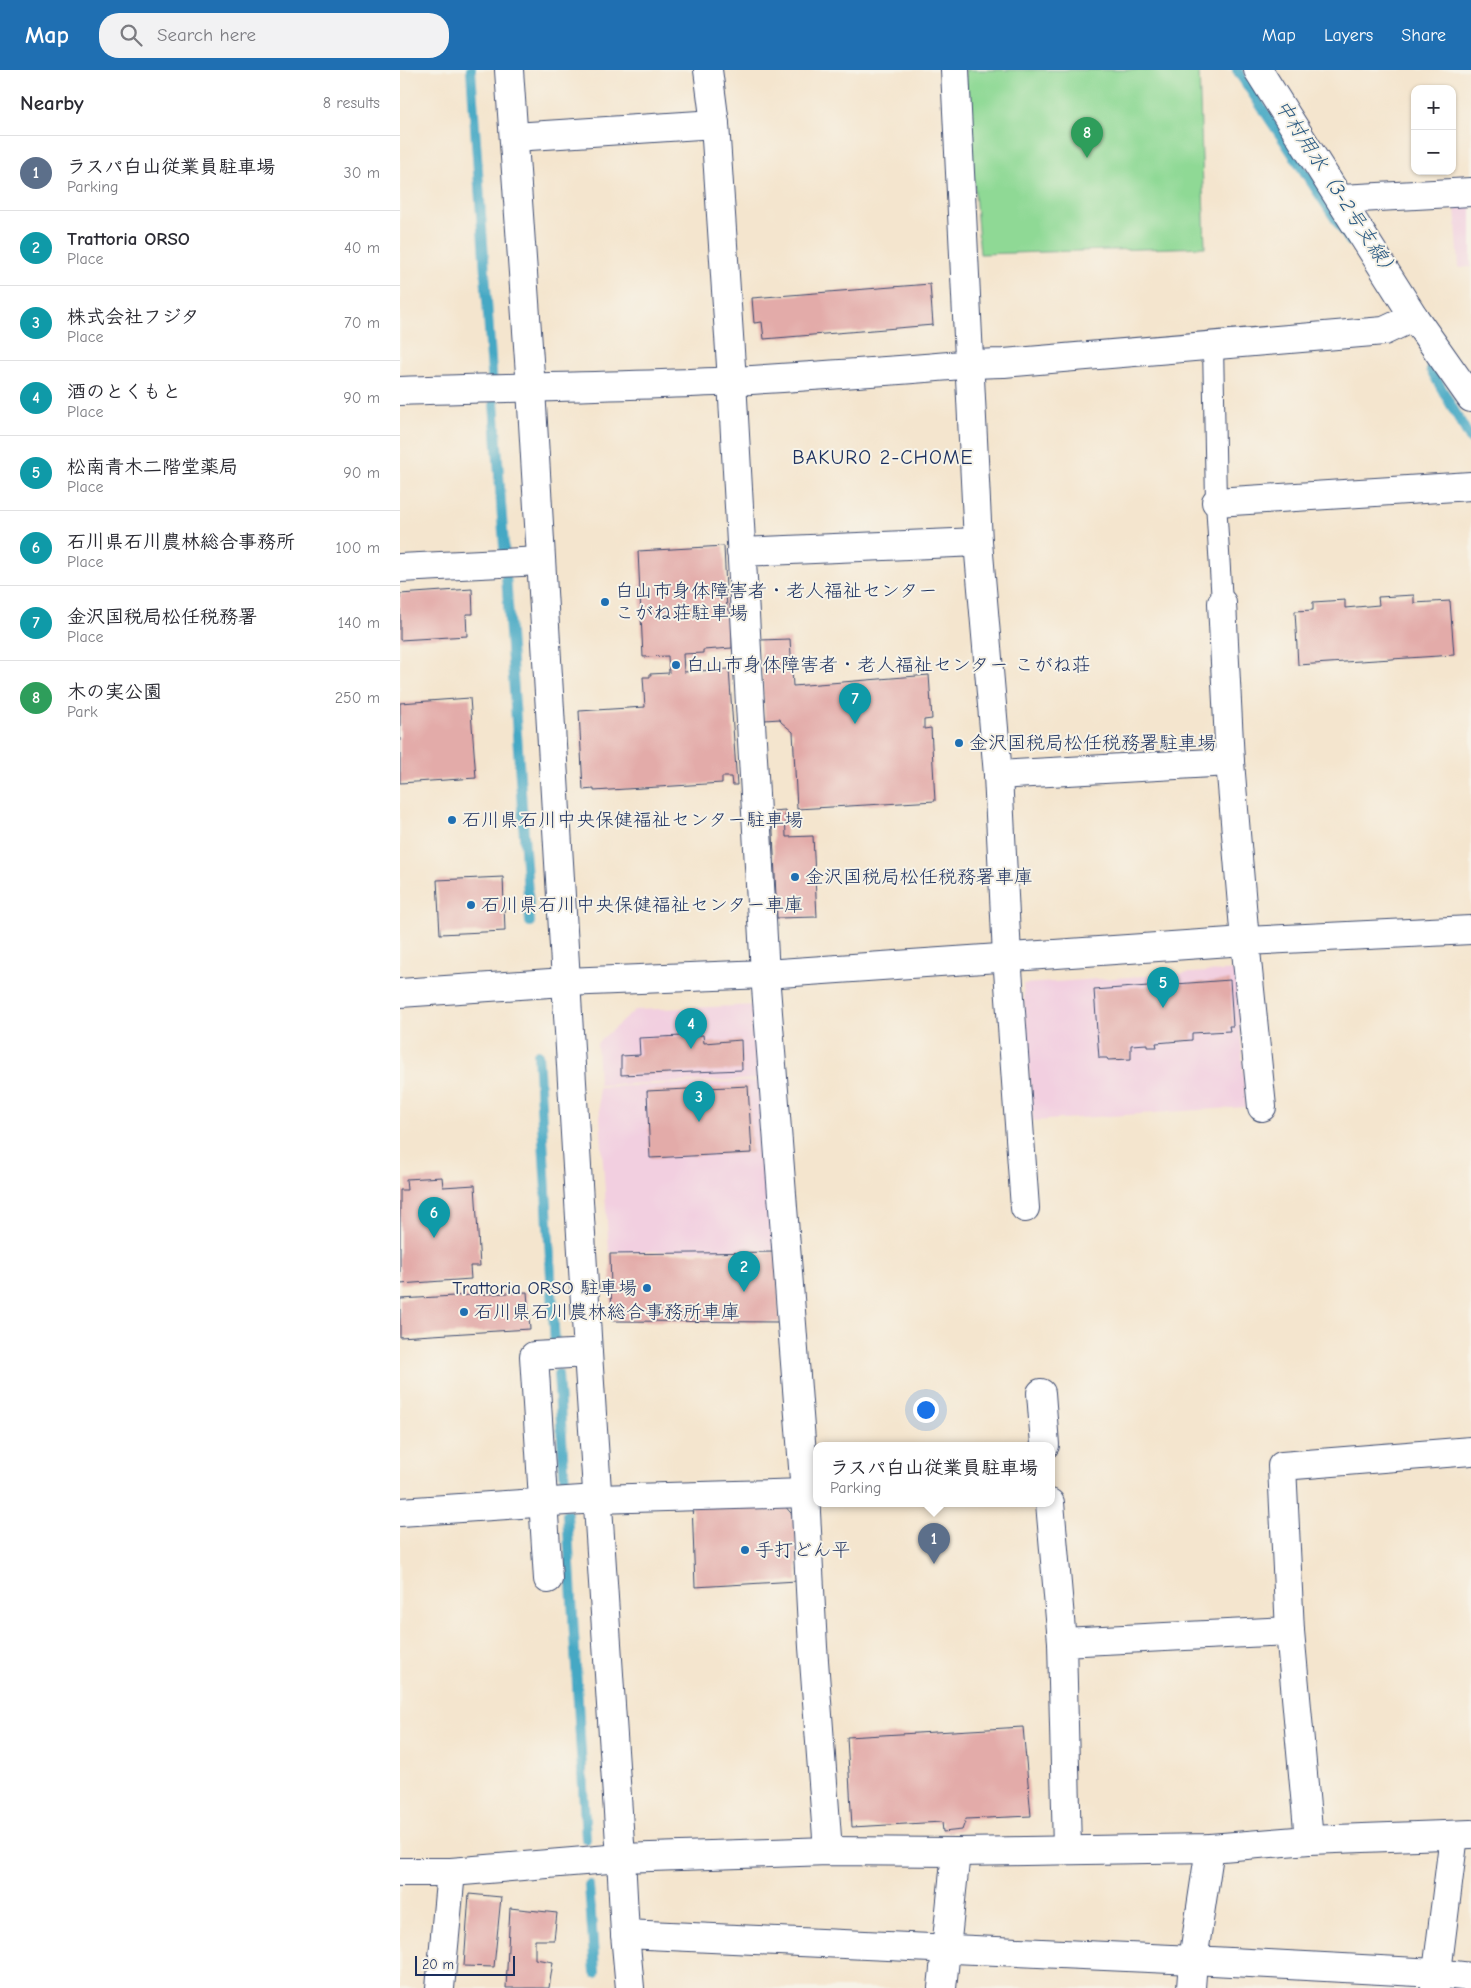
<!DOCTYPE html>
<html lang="en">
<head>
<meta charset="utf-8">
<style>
  :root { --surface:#fff; --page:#f2f2f3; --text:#2b2b33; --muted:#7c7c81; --line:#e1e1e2; --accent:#1f6fb2 }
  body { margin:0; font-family:"Comic Neue","Klee One",sans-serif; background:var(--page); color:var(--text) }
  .controls { position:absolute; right:15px; top:15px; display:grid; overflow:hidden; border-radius:10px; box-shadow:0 1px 4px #0004 }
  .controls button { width:45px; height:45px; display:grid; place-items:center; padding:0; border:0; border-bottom:1px solid var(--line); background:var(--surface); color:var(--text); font:25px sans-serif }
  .scale { position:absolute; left:15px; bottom:12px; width:100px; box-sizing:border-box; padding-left:5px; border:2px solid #1b2f5e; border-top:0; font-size:14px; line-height:18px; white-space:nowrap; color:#1b2f5e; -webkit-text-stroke:4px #f7f3e8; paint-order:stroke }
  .you { position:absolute; left:525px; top:1339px; width:18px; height:18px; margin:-12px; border:4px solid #fff; border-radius:50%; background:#1a73e8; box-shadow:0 0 0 8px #1a73e833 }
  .badge { display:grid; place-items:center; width:32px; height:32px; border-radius:50%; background:var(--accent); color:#fff; font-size:16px; font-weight:700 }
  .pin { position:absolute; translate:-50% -41px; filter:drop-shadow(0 1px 2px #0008) }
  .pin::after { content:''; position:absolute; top:26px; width:18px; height:15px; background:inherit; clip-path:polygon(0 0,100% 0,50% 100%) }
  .popup { position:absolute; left:413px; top:1372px; width:242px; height:65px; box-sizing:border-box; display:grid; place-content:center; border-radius:10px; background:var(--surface); filter:drop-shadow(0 1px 4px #0005); font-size:16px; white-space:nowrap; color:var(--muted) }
  .popup b { font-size:19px; color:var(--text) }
  .popup::after { content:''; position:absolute; left:50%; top:100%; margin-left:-10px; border:10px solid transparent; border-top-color:var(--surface) }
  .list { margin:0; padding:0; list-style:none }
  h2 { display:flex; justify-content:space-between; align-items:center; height:65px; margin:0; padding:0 20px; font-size:21px }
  h2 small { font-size:16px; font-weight:400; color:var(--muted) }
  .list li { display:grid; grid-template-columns:32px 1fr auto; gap:15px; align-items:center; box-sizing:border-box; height:75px; padding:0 20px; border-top:1px solid var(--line) }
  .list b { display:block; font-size:19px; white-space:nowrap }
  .list p { margin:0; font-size:16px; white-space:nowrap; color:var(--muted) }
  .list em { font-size:16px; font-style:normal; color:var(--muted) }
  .icon { flex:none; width:28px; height:28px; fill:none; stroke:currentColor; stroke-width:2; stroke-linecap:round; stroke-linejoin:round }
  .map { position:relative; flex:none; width:1071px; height:1918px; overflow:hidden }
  header { display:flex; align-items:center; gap:30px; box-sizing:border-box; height:70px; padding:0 25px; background:var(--accent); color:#fff }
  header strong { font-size:24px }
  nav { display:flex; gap:28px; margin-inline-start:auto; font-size:18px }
  .search { width:350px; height:45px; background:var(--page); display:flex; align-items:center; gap:12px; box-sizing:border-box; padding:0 18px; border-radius:20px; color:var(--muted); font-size:19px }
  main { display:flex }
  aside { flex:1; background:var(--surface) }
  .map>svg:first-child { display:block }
  .built { fill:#f2cfe0 }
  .green { fill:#8fd995; stroke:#55847a }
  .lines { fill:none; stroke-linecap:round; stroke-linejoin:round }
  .stream { stroke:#44a8c4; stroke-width:10 }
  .building { fill:#e3aba9 }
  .lane-casing { stroke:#3c4a6f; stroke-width:22 }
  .street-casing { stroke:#3c4a6f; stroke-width:30 }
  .secondary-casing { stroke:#3c4a6f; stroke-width:30 }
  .lane { stroke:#fff; stroke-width:20 }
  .street { stroke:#fff; stroke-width:28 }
  .secondary { stroke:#fff; stroke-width:28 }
  .poi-dot { fill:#1f6fb2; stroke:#f7f3e8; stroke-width:2 }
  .labels { text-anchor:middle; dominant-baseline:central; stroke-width:4; stroke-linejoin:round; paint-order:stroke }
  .poi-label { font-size:19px; fill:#1b2f5e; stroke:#f7f3e8; text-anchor:start }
  .water-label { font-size:20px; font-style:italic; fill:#295982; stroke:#f7f3e8 }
  .neighbourhood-label { font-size:20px; letter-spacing:1px; fill:#1b2f5e; stroke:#f7f3e8 }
</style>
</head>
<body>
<header>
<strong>Map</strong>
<div class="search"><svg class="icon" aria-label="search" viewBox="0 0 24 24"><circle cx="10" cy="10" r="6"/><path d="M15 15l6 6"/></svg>Search here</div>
<nav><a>Map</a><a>Layers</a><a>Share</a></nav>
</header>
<main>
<aside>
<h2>Nearby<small>8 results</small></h2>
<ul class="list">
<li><span class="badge" style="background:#5c6f8a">1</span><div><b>ラスパ白山従業員駐車場</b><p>Parking</p></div><em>30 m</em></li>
<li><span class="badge" style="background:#0f9aa8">2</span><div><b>Trattoria ORSO</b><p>Place</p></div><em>40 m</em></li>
<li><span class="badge" style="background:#0f9aa8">3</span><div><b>株式会社フジタ</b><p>Place</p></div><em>70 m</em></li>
<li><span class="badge" style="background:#0f9aa8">4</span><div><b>酒のとくもと</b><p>Place</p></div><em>90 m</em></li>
<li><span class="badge" style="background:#0f9aa8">5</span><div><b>松南青木二階堂薬局</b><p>Place</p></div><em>90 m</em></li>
<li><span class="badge" style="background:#0f9aa8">6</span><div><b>石川県石川農林総合事務所</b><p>Place</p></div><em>100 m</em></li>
<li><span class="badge" style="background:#0f9aa8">7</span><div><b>金沢国税局松任税務署</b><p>Place</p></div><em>140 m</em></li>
<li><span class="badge" style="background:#2e9e5b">8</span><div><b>木の実公園</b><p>Park</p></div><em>250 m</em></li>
</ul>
</aside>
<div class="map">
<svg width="1071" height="1918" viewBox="0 0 1071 1918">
  <rect width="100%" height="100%" fill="#f7f3e8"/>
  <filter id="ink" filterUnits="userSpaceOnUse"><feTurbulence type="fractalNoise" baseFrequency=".02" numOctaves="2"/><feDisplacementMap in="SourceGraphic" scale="10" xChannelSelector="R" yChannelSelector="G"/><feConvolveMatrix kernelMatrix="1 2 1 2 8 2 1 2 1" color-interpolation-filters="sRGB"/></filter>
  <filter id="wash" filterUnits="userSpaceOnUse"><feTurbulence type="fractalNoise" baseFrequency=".0096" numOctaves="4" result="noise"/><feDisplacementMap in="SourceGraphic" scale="20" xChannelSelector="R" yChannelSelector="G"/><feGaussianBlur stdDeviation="1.12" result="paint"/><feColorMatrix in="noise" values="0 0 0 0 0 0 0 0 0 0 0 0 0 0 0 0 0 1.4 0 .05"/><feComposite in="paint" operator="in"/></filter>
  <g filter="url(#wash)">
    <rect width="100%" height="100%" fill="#f4e5ce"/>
    <g class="built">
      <path d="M1071,133V197L1059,198L1055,134Z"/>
      <path d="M836,900L846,1037L633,1051L623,914Z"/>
      <path d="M361,935L366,1009L199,1015L197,973L235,940Z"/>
      <path d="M366,1011L377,1180L209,1182L198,1017Z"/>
    </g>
    <path class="green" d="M565,0H799L805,177L580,184Z"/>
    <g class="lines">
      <g class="stream">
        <path d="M71,0L130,852"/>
        <path d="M837,0L950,171"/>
        <path d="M1031,300L1071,370"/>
        <path d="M138,984L155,1274"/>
        <path d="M158,1304L165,1415"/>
        <path d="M167,1444L186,1769"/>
        <path d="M189,1815L195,1903"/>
      </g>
    </g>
    <g id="blocks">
      <g class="building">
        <path d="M530,214L533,255L364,269L362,252L354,253L352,228Z"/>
        <path d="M324,476L327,540H332V578L303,580V583L283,584L284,602L329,599L337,715H332L331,707H322V713L194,721V719L183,720L179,641L245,637L243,607H250V604L269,603L268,586L243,587L238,481Z"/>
        <path d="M72,519L73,544H66L67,566L0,570V524Z"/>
        <path d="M1014,525V533L1050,531L1054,585L898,595L895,541L913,540V532L945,530V538L979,535L978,527Z"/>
        <path d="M390,569L393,616L529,605L532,649L524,650V659L531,658L535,731L397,739L393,662L381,652L380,649L365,650L360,570Z"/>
        <path d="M70,628L76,708L0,713V633Z"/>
        <path d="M385,740L386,767L413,766L417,847L377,848L372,741Z"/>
        <path d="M103,807L105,861L40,864L37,810Z"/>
        <path d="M830,910L833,956H829L830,961L792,963V970L756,973L757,977H747V974L731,975V989L708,990L707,988H699L694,920Z"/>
        <path d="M303,965L304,973L341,970L342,1000L221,1005V986L240,985L239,968Z"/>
        <path d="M348,1016L352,1083L250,1088L247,1021Z"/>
        <path d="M42,1107L43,1117L75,1115L80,1196H70L71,1209L0,1214V1120H7L6,1109Z"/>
        <path d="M377,1182L379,1252L212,1251L210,1184Z"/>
        <path d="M127,1222L130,1259L0,1267V1229Z"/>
        <path d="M378,1428L396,1449L397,1511L295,1517L292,1431Z"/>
        <path d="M623,1657L631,1746L566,1749L562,1760L543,1762L542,1752L452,1757L447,1667Z"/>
        <path d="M69,1824L101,1827L94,1897L64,1896Z"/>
        <path d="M110,1838L157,1843L154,1870H135V1889L153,1892L149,1918H106Z"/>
      </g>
    </g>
  </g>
  <g filter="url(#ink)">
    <use href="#blocks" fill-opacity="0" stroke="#3c4a6f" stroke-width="1"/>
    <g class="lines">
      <defs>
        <path id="lane" d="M813,275L816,432L822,533"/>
        <g id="street">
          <path d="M308,0L315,54L332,311L365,904L405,1423L413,1577L428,1781"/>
          <path d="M555,0L578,472L598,705L607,886L625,1138"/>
          <path d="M858,0L1014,247L1071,328"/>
          <path d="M114,67L315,54"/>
          <path d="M941,129L1071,122"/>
          <path d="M0,321C111,317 222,317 333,311C397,307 461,303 525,298C552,296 577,293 604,293L984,261L1014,247"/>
          <path d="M816,432L1071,416"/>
          <path d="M341,482L578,472"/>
          <path d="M0,498L140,491"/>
          <path d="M822,533L830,692L845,871L862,1037"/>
          <path d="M598,705L830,692"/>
          <path d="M641,1323L645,1375"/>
          <path d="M650,1433L662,1572"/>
          <path d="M0,1442L197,1429L405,1423"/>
          <path d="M148,1509L134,1286L188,1283"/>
          <path d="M890,1561L882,1396L1071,1381"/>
          <path d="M667,1779L662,1572L890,1561L909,1770"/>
          <path d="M0,1802H51L221,1788L428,1781L556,1782L810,1778L909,1770L1071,1764"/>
          <path d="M225,1864L793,1890L1036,1903L1071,1907"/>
          <path d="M40,1918L51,1802"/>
          <path d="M542,1918L556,1782"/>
          <path d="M791,1918L793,1890L810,1778"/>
          <path d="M1035,1918L1054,1765"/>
        </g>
        <g id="secondary">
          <path d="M109,0L131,319L188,1283L221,1788L225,1864L230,1918"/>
          <path d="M0,923L165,912L365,904L845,871L1071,860"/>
        </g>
      </defs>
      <use href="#lane" class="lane-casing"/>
      <use href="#street" class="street-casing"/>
      <use href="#secondary" class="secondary-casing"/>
      <use href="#lane" class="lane"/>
      <use href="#street" class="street"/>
      <use href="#secondary" class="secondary"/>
    </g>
  </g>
  <g class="poi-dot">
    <circle cx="205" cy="532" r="5"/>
    <circle cx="276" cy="595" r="5"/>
    <circle cx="559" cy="673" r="5"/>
    <circle cx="52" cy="750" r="5"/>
    <circle cx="395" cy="807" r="5"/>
    <circle cx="71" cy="835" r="5"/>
    <circle cx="247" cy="1218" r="5"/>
    <circle cx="64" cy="1242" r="5"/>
    <circle cx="345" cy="1480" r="5"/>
  </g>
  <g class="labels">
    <g class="poi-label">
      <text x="215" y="521">白山市身体障害者・老人福祉センター<tspan x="215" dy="22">こがね荘駐車場</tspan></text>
      <text x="286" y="595">白山市身体障害者・老人福祉センター こがね荘</text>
      <text x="569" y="673">金沢国税局松任税務署駐車場</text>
      <text x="62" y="750">石川県石川中央保健福祉センター駐車場</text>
      <text x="405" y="807">金沢国税局松任税務署車庫</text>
      <text x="81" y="835">石川県石川中央保健福祉センター車庫</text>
      <text x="237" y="1218" text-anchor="end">Trattoria ORSO 駐車場</text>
      <text x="74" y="1242">石川県石川農林総合事務所車庫</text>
      <text x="355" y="1480">手打どん平</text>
    </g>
    <g class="water-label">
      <text transform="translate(937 119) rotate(57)">中村用水（3-2号支線）</text>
    </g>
    <g class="neighbourhood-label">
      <text x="483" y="387">BAKURO 2-CHOME</text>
    </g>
  </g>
</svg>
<div class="controls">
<button>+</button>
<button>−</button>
</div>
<div class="scale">20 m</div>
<div class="you"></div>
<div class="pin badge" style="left:534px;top:1494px;background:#5c6f8a">1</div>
<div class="popup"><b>ラスパ白山従業員駐車場</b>Parking</div>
<div class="pin badge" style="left:344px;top:1222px;background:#0f9aa8">2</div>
<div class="pin badge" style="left:299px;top:1052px;background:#0f9aa8">3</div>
<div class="pin badge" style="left:291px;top:979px;background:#0f9aa8">4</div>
<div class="pin badge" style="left:763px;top:938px;background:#0f9aa8">5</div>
<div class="pin badge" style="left:34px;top:1168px;background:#0f9aa8">6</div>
<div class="pin badge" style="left:455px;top:654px;background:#0f9aa8">7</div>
<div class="pin badge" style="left:687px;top:88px;background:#2e9e5b">8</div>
</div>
</main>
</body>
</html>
